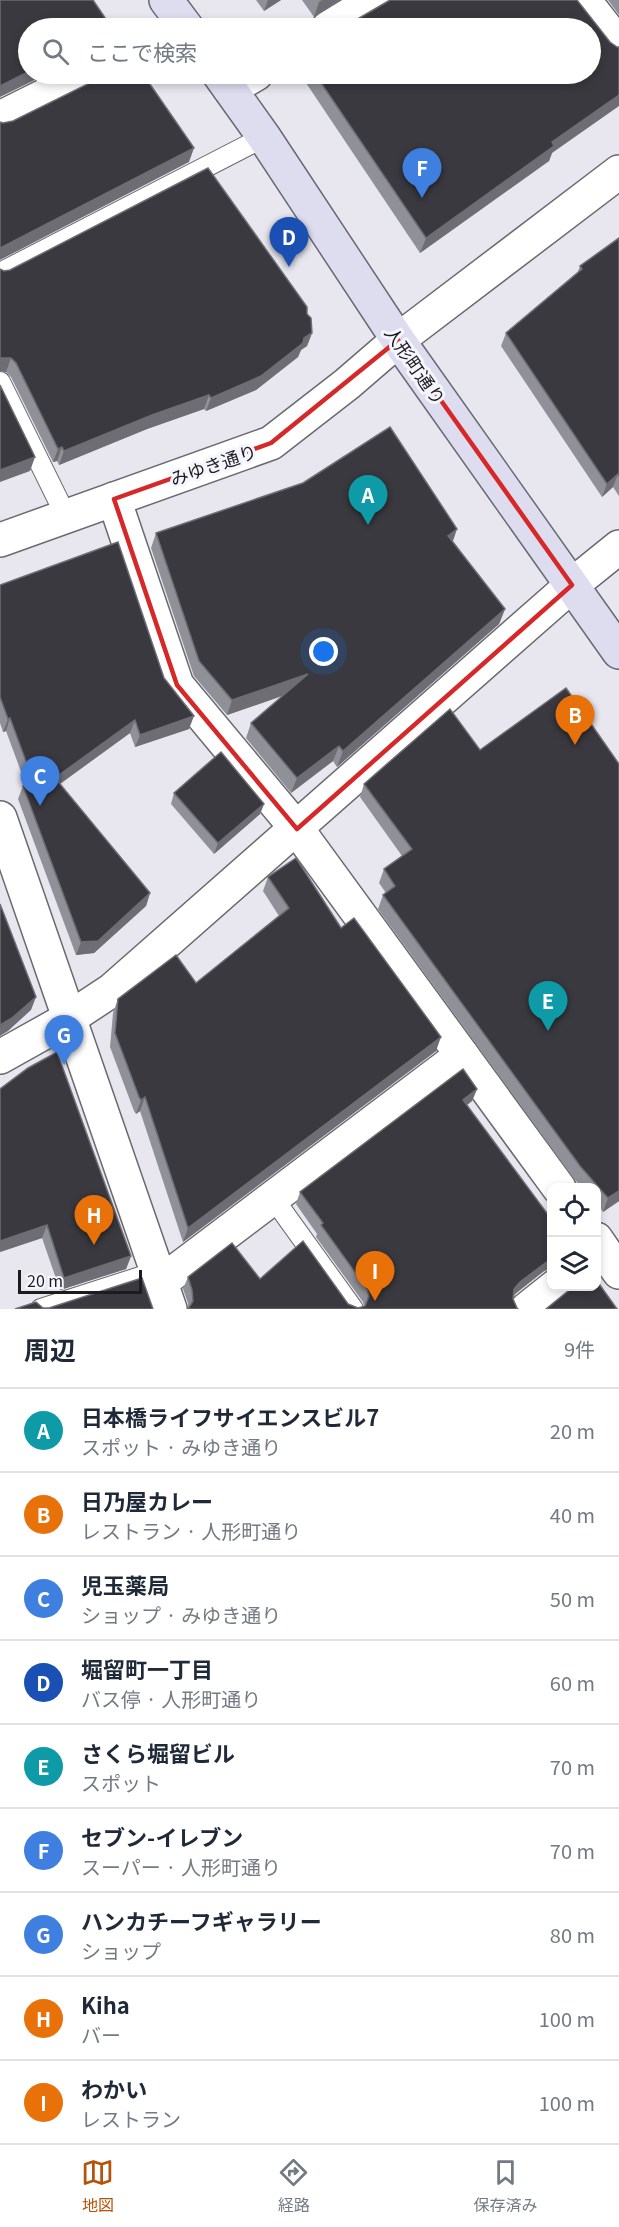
<!DOCTYPE html>
<html lang="ja">
<head>
<meta charset="utf-8">
<style>
  :root { --surface:#fff; --page:#f6f6f7; --text:#1f2937; --muted:#747a83; --line:#e0e1e3; --accent:#b45309 }
  body { margin:0; font-family:Georgia,"Noto Sans JP",serif; background:var(--page); color:var(--text) }
  .controls { position:absolute; right:18px; bottom:18px; display:grid; overflow:hidden; border-radius:12px; box-shadow:0 3px 9px #0003 }
  .controls button { width:54px; height:54px; display:grid; place-items:center; padding:0; border:0; border-bottom:2px solid var(--line); background:var(--surface); color:var(--text); font:30px sans-serif }
  .scale { position:absolute; left:18px; bottom:15px; width:124px; box-sizing:border-box; padding-left:6px; border:3px solid #1c1c1e; border-top:0; font-size:16px; line-height:21px; white-space:nowrap; color:#1c1c1e; -webkit-text-stroke:4px #f5f5fd; paint-order:stroke }
  .you { position:absolute; left:324px; top:652px; width:21px; height:21px; margin:-15px; border:4px solid #fff; border-radius:50%; background:#1a73e8; box-shadow:0 0 0 9px #1a73e833 }
  .badge { display:grid; place-items:center; width:39px; height:39px; border-radius:50%; background:var(--accent); color:#fff; font-size:20px; font-weight:700 }
  .pin { position:absolute; translate:-50% -50px; filter:drop-shadow(0 2px 3px #0008) }
  .pin::after { content:''; position:absolute; top:32px; width:21px; height:18px; background:inherit; clip-path:polygon(0 0,100% 0,50% 100%) }
  .list { margin:0; padding:0; list-style:none }
  h2 { display:flex; justify-content:space-between; align-items:center; height:78px; margin:0; padding:0 24px; font-size:26px }
  h2 small { font-size:20px; font-weight:400; color:var(--muted) }
  .list li { display:grid; grid-template-columns:39px 1fr auto; gap:18px; align-items:center; box-sizing:border-box; height:84px; padding:0 24px; border-top:2px solid var(--line) }
  .list b { display:block; font-size:22px; white-space:nowrap }
  .list p { margin:0; font-size:20px; white-space:nowrap; color:var(--muted) }
  .list em { font-size:20px; font-style:normal; color:var(--muted) }
  .icon { flex:none; width:33px; height:33px; fill:none; stroke:currentColor; stroke-width:2; stroke-linecap:round; stroke-linejoin:round }
  .map { position:relative; flex:none; width:619px; height:1309px; overflow:hidden }
  .search { position:absolute; background:var(--surface); box-shadow:0 3px 9px #0003; left:18px; right:18px; top:18px; height:66px; display:flex; align-items:center; gap:15px; box-sizing:border-box; padding:0 21px; border-radius:33px; color:var(--muted); font-size:22px }
  .sheet { height:834px; background:var(--surface) }
  nav { display:flex; justify-content:space-around; align-items:center; box-sizing:border-box; height:84px; border-top:2px solid var(--line); background:var(--surface); font-size:16px; color:var(--muted) }
  nav a { display:grid; justify-items:center; gap:3px }
  nav .on { color:var(--accent) }
  .map>svg:first-child { display:block }
  .lines { fill:none; stroke-linecap:round; stroke-linejoin:round }
  .lane-casing { stroke:#696970; stroke-width:22 }
  .street-casing { stroke:#696970; stroke-width:36 }
  .secondary-casing { stroke:#696970; stroke-width:36 }
  .lane { stroke:#fff; stroke-width:20 }
  .street { stroke:#fff; stroke-width:33 }
  .secondary { stroke:#dedcef; stroke-width:33 }
  .wall { fill:#909098 }
  .shaded-wall { fill:#6e6d74 }
  .building { fill:#39393f; stroke:#6e6d74; stroke-width:1.5 }
  .marked { fill:none; stroke:#d62828; stroke-width:4.5; stroke-linejoin:round }
  .labels { text-anchor:middle; dominant-baseline:central; stroke-width:6; stroke-linejoin:round; paint-order:stroke }
  .street-label { font-size:18px; fill:#1c1c1e; stroke:#f5f5fd }
</style>
</head>
<body>
<div class="map">
<svg width="619" height="1309" viewBox="0 0 619 1309">
  <rect width="100%" height="100%" fill="#e8e7f0"/>
  <g class="lines">
    <defs>
      <g id="lane">
        <path d="M0,273L264,137"/>
        <path d="M0,382L66,516"/>
        <path d="M273,1198L353,1309"/>
        <path d="M41,1309L156,1272"/>
      </g>
      <g id="street">
        <path d="M584,0L619,45"/>
        <path d="M328,28L374,0"/>
        <path d="M230,89L256,74"/>
        <path d="M0,118L88,74"/>
        <path d="M114,499L177,685L297,829L559,1188"/>
        <path d="M0,540L271,443L347,384L398,340L619,172"/>
        <path d="M0,818L170,1309"/>
        <path d="M0,1057L68,1019L112,990L572,585L619,547"/>
        <path d="M596,1239L619,1272"/>
        <path d="M160,1283L462,1055"/>
        <path d="M527,1309L556,1286"/>
      </g>
      <g id="secondary">
        <path d="M166,0L187,28"/>
        <path d="M219,74L264,137L398,340L619,652"/>
      </g>
    </defs>
    <use href="#lane" class="lane-casing"/>
    <use href="#street" class="street-casing"/>
    <use href="#secondary" class="secondary-casing"/>
    <use href="#lane" class="lane"/>
    <use href="#street" class="street"/>
    <use href="#secondary" class="secondary"/>
  </g>
  <g class="wall">
    <path d="M256,0H281L264,11Z"/>
    <path d="M302,0H340L314,17Z"/>
    <path d="M608,0H619V15Z"/>
    <path d="M300,74H591L552,153L549,161L420,253Z"/>
    <path d="M619,238V496L613,487L602,497L501,346L506,333L577,274L580,266Z"/>
    <path d="M0,269L4,271L307,314L312,333L307,346L301,350L298,357L256,390L206,411L204,409L147,429L59,465L57,461L53,462L11,377L6,372L0,371Z"/>
    <path d="M156,533L453,541L505,609L499,624L337,767L333,761L291,793L246,738L251,723L282,696L227,715L194,676L151,548Z"/>
    <path d="M0,585L164,678L189,729L135,747L130,733L60,784L150,893L146,906L94,953L76,955L18,799L23,786L26,785L6,731L3,732L0,723Z"/>
    <path d="M480,750L619,764V1201L603,1212L597,1204V1188H582L575,1180L378,909L383,895L386,893L379,883L384,869L402,856L360,797L364,784Z"/>
    <path d="M174,793L264,804L260,814L214,854L171,804Z"/>
    <path d="M268,877L341,928L436,1051L183,1242L140,1111L136,1114L134,1111L110,1047L113,1013L118,999L196,983L279,916L263,891Z"/>
    <path d="M463,1069L477,1089L472,1101L467,1105L552,1220V1268L544,1271L515,1294L513,1299L517,1308L518,1309H188V1303L183,1289L188,1277L232,1243L260,1279L303,1241L348,1304L358,1308L364,1306L363,1302L316,1237L317,1234L296,1204L300,1192Z"/>
    <path d="M0,1089L131,1256L126,1269L60,1290L42,1238L0,1252Z"/>
  </g>
  <g class="shaded-wall">
    <path d="M268,0H281L264,11Z"/>
    <path d="M322,0H340L314,17L319,2Z"/>
    <path d="M28,72V74H47L0,97V86Z"/>
    <path d="M619,91V106L552,153L549,161L420,253L426,238Z"/>
    <path d="M194,148L189,162L0,260V248Z"/>
    <path d="M312,333L307,346L301,350L298,357L256,390L206,411L211,398Z"/>
    <path d="M0,357L11,358L6,372L0,371Z"/>
    <path d="M209,395L204,409L147,429L59,465L64,451L152,415Z"/>
    <path d="M62,447L57,461L53,462L58,449Z"/>
    <path d="M35,457L30,471L0,482V470Z"/>
    <path d="M618,474L613,487L602,497L607,484Z"/>
    <path d="M457,529L452,544L448,536Z"/>
    <path d="M505,609L499,624L337,767L343,751Z"/>
    <path d="M308,674L302,689L227,715L232,700Z"/>
    <path d="M194,716L189,729L135,747L140,735Z"/>
    <path d="M10,718L6,731L3,732L8,719Z"/>
    <path d="M135,720L130,733L50,791L55,778Z"/>
    <path d="M339,746L333,761L291,793L297,778Z"/>
    <path d="M264,804L260,814L214,854L218,843Z"/>
    <path d="M150,893L146,906L94,953L76,955L81,942Z"/>
    <path d="M36,997L31,1010L8,1031L0,1036V1025Z"/>
    <path d="M441,1037L436,1051L183,1242L188,1228Z"/>
    <path d="M477,1089L472,1101L458,1112L463,1100Z"/>
    <path d="M145,1097L140,1111L136,1114L141,1100Z"/>
    <path d="M619,1191V1201L603,1212L608,1198Z"/>
    <path d="M47,1225L42,1238L0,1252V1241Z"/>
    <path d="M131,1256L126,1269L60,1290L64,1278Z"/>
    <path d="M552,1258V1268L544,1271L515,1294L510,1302L514,1289L520,1282Z"/>
  </g>
  <g class="building">
    <path d="M0,0H93L112,28H28V72L0,86Z"/>
    <path d="M390,0H577L610,42L617,47H619V95L552,142L554,146L426,238L315,74H591V28H342Z"/>
    <path d="M105,74H143L194,148L0,248V122L3,123L13,121L102,77Z"/>
    <path d="M208,168L307,307V314L311,318L312,333L304,338L303,343L261,376L211,398L209,395L152,415L64,451L62,447L58,449L16,363L11,358H0V269L4,271L10,270Z"/>
    <path d="M619,238V476L618,474L607,484L506,333L582,269L580,266Z"/>
    <path d="M0,385L35,457L0,470Z"/>
    <path d="M390,427L457,529L448,536L505,609L343,751L339,746L297,778L251,723L308,674L232,700L199,661L156,533L303,483Z"/>
    <path d="M118,542L164,678L194,716L140,735L135,720L55,778L150,893L98,941L81,942L23,786L34,783L10,718L8,719L0,697V585Z"/>
    <path d="M566,688L619,764V1191L608,1198L580,1166L383,895L395,886L384,869L412,849L364,784L450,709L480,750Z"/>
    <path d="M221,752L264,804L218,843L174,793Z"/>
    <path d="M296,858L341,928L354,918L441,1037L188,1228L145,1097L141,1100L139,1097L115,1033L118,999L176,955L196,983L289,908L268,877Z"/>
    <path d="M0,904L36,997L12,1018L0,1025Z"/>
    <path d="M57,1052L131,1256L64,1278L47,1225L0,1241V1089L28,1068Z"/>
    <path d="M463,1069L477,1089L463,1100L552,1220V1258L520,1282L514,1289L513,1299L517,1308L518,1309H188L193,1301L192,1290L188,1277L232,1243L260,1279L303,1241L348,1304L358,1308L365,1306L369,1296L367,1289L321,1225L323,1223L300,1192Z"/>
    <path d="M142,1278L153,1309H15L36,1302L43,1308H49Z"/>
    <path d="M597,1281L617,1309H546L573,1287H597Z"/>
  </g>
  <path class="marked" d="M398,340L572,585L297,829L177,685L114,499L271,443Z"/>
  <g class="labels">
    <g class="street-label">
      <text transform="translate(416 365) rotate(55)">人形町通り</text>
      <text transform="translate(213 464) rotate(-19)">みゆき通り</text>
    </g>
  </g>
</svg>
<div class="controls">
<button><svg class="icon" aria-label="locate" viewBox="0 0 24 24"><circle cx="12" cy="12" r="6"/><path d="M12 2v4M12 18v4M2 12h4M18 12h4"/></svg></button>
<button><svg class="icon" aria-label="layers" viewBox="0 0 24 24"><path d="M12 4l9 5-9 5-9-5zM3 14l9 5 9-5"/></svg></button>
</div>
<div class="scale">20 m</div>
<div class="you"></div>
<div class="pin badge" style="left:368px;top:525px;background:#0f9aa8">A</div>
<div class="pin badge" style="left:575px;top:745px;background:#e8710a">B</div>
<div class="pin badge" style="left:40px;top:806px;background:#3f7fe0">C</div>
<div class="pin badge" style="left:289px;top:267px;background:#1a4fb4">D</div>
<div class="pin badge" style="left:548px;top:1031px;background:#0f9aa8">E</div>
<div class="pin badge" style="left:422px;top:198px;background:#3f7fe0">F</div>
<div class="pin badge" style="left:64px;top:1065px;background:#3f7fe0">G</div>
<div class="pin badge" style="left:94px;top:1245px;background:#e8710a">H</div>
<div class="pin badge" style="left:375px;top:1301px;background:#e8710a">I</div>
<div class="search"><svg class="icon" aria-label="search" viewBox="0 0 24 24"><circle cx="10" cy="10" r="6"/><path d="M15 15l6 6"/></svg>ここで検索</div>
</div>
<section class="sheet">
<h2>周辺<small>9件</small></h2>
<ul class="list">
<li><span class="badge" style="background:#0f9aa8">A</span><div><b>日本橋ライフサイエンスビル7</b><p>スポット · みゆき通り</p></div><em>20 m</em></li>
<li><span class="badge" style="background:#e8710a">B</span><div><b>日乃屋カレー</b><p>レストラン · 人形町通り</p></div><em>40 m</em></li>
<li><span class="badge" style="background:#3f7fe0">C</span><div><b>児玉薬局</b><p>ショップ · みゆき通り</p></div><em>50 m</em></li>
<li><span class="badge" style="background:#1a4fb4">D</span><div><b>堀留町一丁目</b><p>バス停 · 人形町通り</p></div><em>60 m</em></li>
<li><span class="badge" style="background:#0f9aa8">E</span><div><b>さくら堀留ビル</b><p>スポット</p></div><em>70 m</em></li>
<li><span class="badge" style="background:#3f7fe0">F</span><div><b>セブン-イレブン</b><p>スーパー · 人形町通り</p></div><em>70 m</em></li>
<li><span class="badge" style="background:#3f7fe0">G</span><div><b>ハンカチーフギャラリー</b><p>ショップ</p></div><em>80 m</em></li>
<li><span class="badge" style="background:#e8710a">H</span><div><b>Kiha</b><p>バー</p></div><em>100 m</em></li>
<li><span class="badge" style="background:#e8710a">I</span><div><b>わかい</b><p>レストラン</p></div><em>100 m</em></li>
</ul>
</section>
<nav>
<a class="on"><svg class="icon" aria-label="map" viewBox="0 0 24 24"><path d="M3 6l6-2 6 2 6-2v14l-6 2-6-2-6 2zM9 4v14M15 6v14"/></svg>地図</a>
<a><svg class="icon" aria-label="directions" viewBox="0 0 24 24"><path d="M12 3l9 9-9 9-9-9zM9 14v-3h6M13 9l2 2-2 2"/></svg>経路</a>
<a><svg class="icon" aria-label="saved" viewBox="0 0 24 24"><path d="M7 4h10v16l-5-4-5 4z"/></svg>保存済み</a>
</nav>
</body>
</html>
